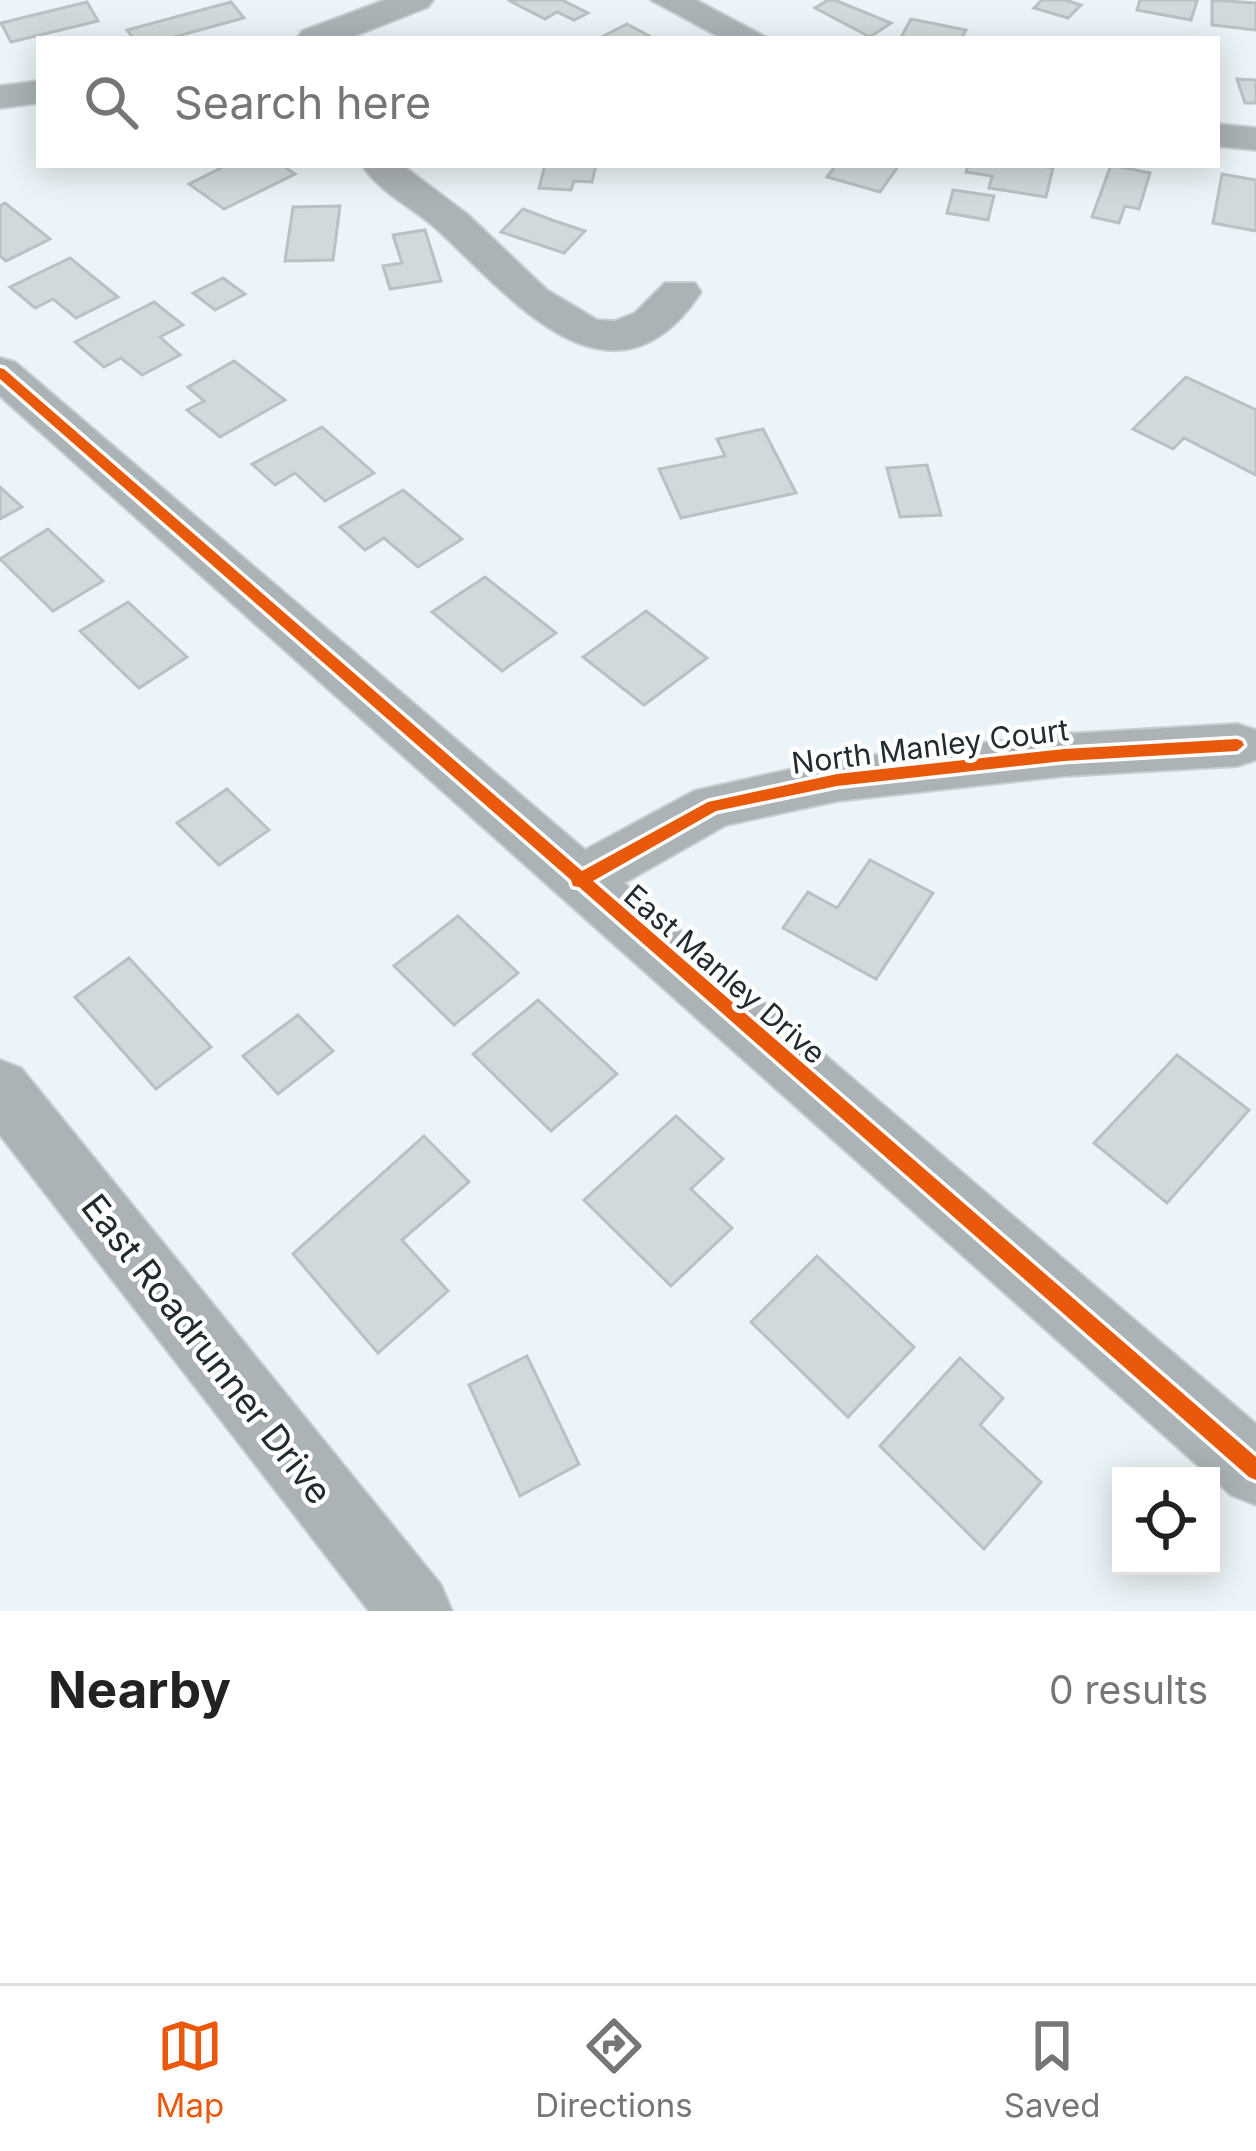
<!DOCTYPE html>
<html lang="en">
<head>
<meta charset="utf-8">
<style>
  :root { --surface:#fff; --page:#f2f2f2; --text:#222; --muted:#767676; --line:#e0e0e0; --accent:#ea580c }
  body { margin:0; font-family:Inter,sans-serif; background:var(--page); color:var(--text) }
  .controls { position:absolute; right:36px; bottom:36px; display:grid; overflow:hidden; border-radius:0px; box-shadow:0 6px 30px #0003 }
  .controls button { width:108px; height:108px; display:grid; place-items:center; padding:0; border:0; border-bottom:3px solid var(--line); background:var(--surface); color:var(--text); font:60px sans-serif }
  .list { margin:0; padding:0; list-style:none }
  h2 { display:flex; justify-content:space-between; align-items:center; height:156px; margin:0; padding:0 48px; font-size:51px }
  h2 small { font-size:39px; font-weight:400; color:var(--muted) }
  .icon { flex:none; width:66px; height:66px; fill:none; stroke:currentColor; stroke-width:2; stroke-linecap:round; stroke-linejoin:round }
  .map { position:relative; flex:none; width:1256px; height:1611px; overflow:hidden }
  .search { position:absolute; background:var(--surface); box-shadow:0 6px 30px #0003; left:36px; right:36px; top:36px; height:132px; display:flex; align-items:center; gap:30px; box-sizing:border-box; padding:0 42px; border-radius:0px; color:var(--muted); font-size:45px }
  .sheet { height:372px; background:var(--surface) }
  nav { display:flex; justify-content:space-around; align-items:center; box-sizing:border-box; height:168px; border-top:3px solid var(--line); background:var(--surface); font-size:33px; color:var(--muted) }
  nav a { display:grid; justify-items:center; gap:6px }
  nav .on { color:var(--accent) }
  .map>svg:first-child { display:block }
  .building { fill:#d0dadc; stroke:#b8c1c3; stroke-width:3 }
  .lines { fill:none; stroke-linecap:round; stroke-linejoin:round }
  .minor-casing { stroke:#c8cfd3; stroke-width:4 }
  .minor { fill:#acb3b7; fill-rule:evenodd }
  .cycleway-casing { stroke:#fff; stroke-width:7 }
  .cycleway { fill:#e8590c; fill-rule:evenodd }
  .labels { text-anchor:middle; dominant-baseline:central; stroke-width:9; stroke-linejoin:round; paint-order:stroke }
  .street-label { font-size:30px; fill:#222c30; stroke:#fff }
  .near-street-label { font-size:36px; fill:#222c30; stroke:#fff }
</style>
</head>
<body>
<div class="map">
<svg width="1256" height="1611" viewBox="0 0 1256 1611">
  <rect width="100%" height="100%" fill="#ebf4f8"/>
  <g class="building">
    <path d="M508,0H562L588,13L574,20L557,12L545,19Z"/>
    <path d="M828,0H835L891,23L870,37L815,8Z"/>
    <path d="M1042,0H1065L1081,5L1068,18L1034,8Z"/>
    <path d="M1140,0H1194L1197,1L1191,20L1137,10Z"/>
    <path d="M1212,0L1256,3V30L1212,25Z"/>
    <path d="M87,2L98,21L11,42L1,23Z"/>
    <path d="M231,2L244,18L167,39H134L127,30Z"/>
    <path d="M911,19L966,30L961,39H900Z"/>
    <path d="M627,24L655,39H598Z"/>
    <path d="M1237,79L1256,80V103H1245Z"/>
    <path d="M227,165H282L295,174L224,209L189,184Z"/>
    <path d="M545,165H596L592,182L574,181L571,190L539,188Z"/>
    <path d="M836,165H899L880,192L827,177Z"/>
    <path d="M968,165H1036L1053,168L1046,197L989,188L992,176L966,172Z"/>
    <path d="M1111,165L1150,173L1139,209L1125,206L1119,223L1092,217Z"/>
    <path d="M1222,174L1256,180V231L1213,223Z"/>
    <path d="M953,190L994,196L988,220L947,213Z"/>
    <path d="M5,203L50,239L6,261L0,256V206Z"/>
    <path d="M340,206L333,260L285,261L293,207Z"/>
    <path d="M523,209L552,220L585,231L564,253L501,232Z"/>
    <path d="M425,230L441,281L390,289L383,266L402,263L393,235Z"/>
    <path d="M70,258L118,297L76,318L53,299L35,308L10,287Z"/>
    <path d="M223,278L245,294L215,310L193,293Z"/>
    <path d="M154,302L183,325L160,337L180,355L142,375L121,358L104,367L75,342Z"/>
    <path d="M234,361L285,400L220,437L187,410L204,401L188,387Z"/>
    <path d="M1186,377L1256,410V475L1184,438L1173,449L1133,429Z"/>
    <path d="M322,427L374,473L325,501L295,473L275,485L252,464Z"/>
    <path d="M763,429L796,493L681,518L659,469L725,456L717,439Z"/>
    <path d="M927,465L941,515L900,517L887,468Z"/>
    <path d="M0,487L22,507L0,519Z"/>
    <path d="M403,490L462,539L418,567L384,538L365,550L340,527Z"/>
    <path d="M48,529L103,581L53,611L0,559Z"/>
    <path d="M485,577L556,633L502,671L432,612Z"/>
    <path d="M128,602L187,657L139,688L80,631Z"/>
    <path d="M646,611L707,658L644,705L583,657Z"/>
    <path d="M227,789L269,830L219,865L177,823Z"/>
    <path d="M870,860L933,893L876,979L783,928L808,892L837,908Z"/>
    <path d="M458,916L518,973L454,1025L394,966Z"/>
    <path d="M129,958L211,1047L156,1089L75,997Z"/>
    <path d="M538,1000L617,1074L551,1131L473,1054Z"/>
    <path d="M298,1015L333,1051L278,1094L243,1056Z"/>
    <path d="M1177,1055L1249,1110L1167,1203L1094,1143Z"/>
    <path d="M676,1116L723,1159L691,1189L732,1228L671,1286L584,1200Z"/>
    <path d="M424,1136L469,1182L402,1240L448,1291L378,1353L293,1254Z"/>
    <path d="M817,1256L914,1347L848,1417L751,1322Z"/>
    <path d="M527,1356L579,1464L520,1496L469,1385Z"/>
    <path d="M960,1358L1003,1398L980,1425L1041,1482L984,1549L880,1446Z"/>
  </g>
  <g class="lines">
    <defs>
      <g id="minor">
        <path d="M385,0H433L428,7L347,39H297L302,31Z"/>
        <path d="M651,0H696L769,39H723Z"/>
        <path d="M39,81V103L0,108V86Z"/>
        <path d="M1217,124L1256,128V150L1217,146Z"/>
        <path d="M362,165H402L467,214L547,290L597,320L615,321L635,313L665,283H695L701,292C613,425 511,298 439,231C413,207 382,195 362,165Z"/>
        <path d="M0,358L15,362L585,850L694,791L837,759L1064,734L1237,724L1256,730V760L1237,766L1064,776L837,801L726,825L624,883L1256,1424V1505L1231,1495L0,396Z"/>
        <path d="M0,1060L21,1068L441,1585L452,1611H369L0,1135Z"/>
      </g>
    </defs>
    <use href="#minor" class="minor-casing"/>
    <use href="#minor" class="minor"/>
    <defs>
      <path id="cycleway" d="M0,368L4,369L582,871L708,802L837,774L1064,749L1237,739L1242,741L1244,745L1237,751L1064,761L837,786L716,811L593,881L1256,1457V1480L1249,1477L579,887L573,886L571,880L0,379Z"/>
    </defs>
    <use href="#cycleway" class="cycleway-casing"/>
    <use href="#cycleway" class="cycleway"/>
  </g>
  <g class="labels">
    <g class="street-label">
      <text transform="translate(930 746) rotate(-7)">North Manley Court</text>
      <text transform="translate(725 974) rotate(41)">East Manley Drive</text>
    </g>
    <g class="near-street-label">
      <text transform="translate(207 1349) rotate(52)">East Roadrunner Drive</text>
    </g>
  </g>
</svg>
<div class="controls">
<button><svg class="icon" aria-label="locate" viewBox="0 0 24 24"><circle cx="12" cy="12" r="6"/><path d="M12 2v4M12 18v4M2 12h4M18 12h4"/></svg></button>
</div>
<div class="search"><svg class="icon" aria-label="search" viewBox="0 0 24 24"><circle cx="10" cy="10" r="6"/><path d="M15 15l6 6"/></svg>Search here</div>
</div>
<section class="sheet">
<h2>Nearby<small>0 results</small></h2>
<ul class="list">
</ul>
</section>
<nav>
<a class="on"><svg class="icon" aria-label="map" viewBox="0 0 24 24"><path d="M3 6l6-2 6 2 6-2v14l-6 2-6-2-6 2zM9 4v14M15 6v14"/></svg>Map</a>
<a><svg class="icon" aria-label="directions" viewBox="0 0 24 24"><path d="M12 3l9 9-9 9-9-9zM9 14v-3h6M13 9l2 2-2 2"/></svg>Directions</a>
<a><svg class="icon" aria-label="saved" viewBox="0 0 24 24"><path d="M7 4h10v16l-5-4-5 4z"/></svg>Saved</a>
</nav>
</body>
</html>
